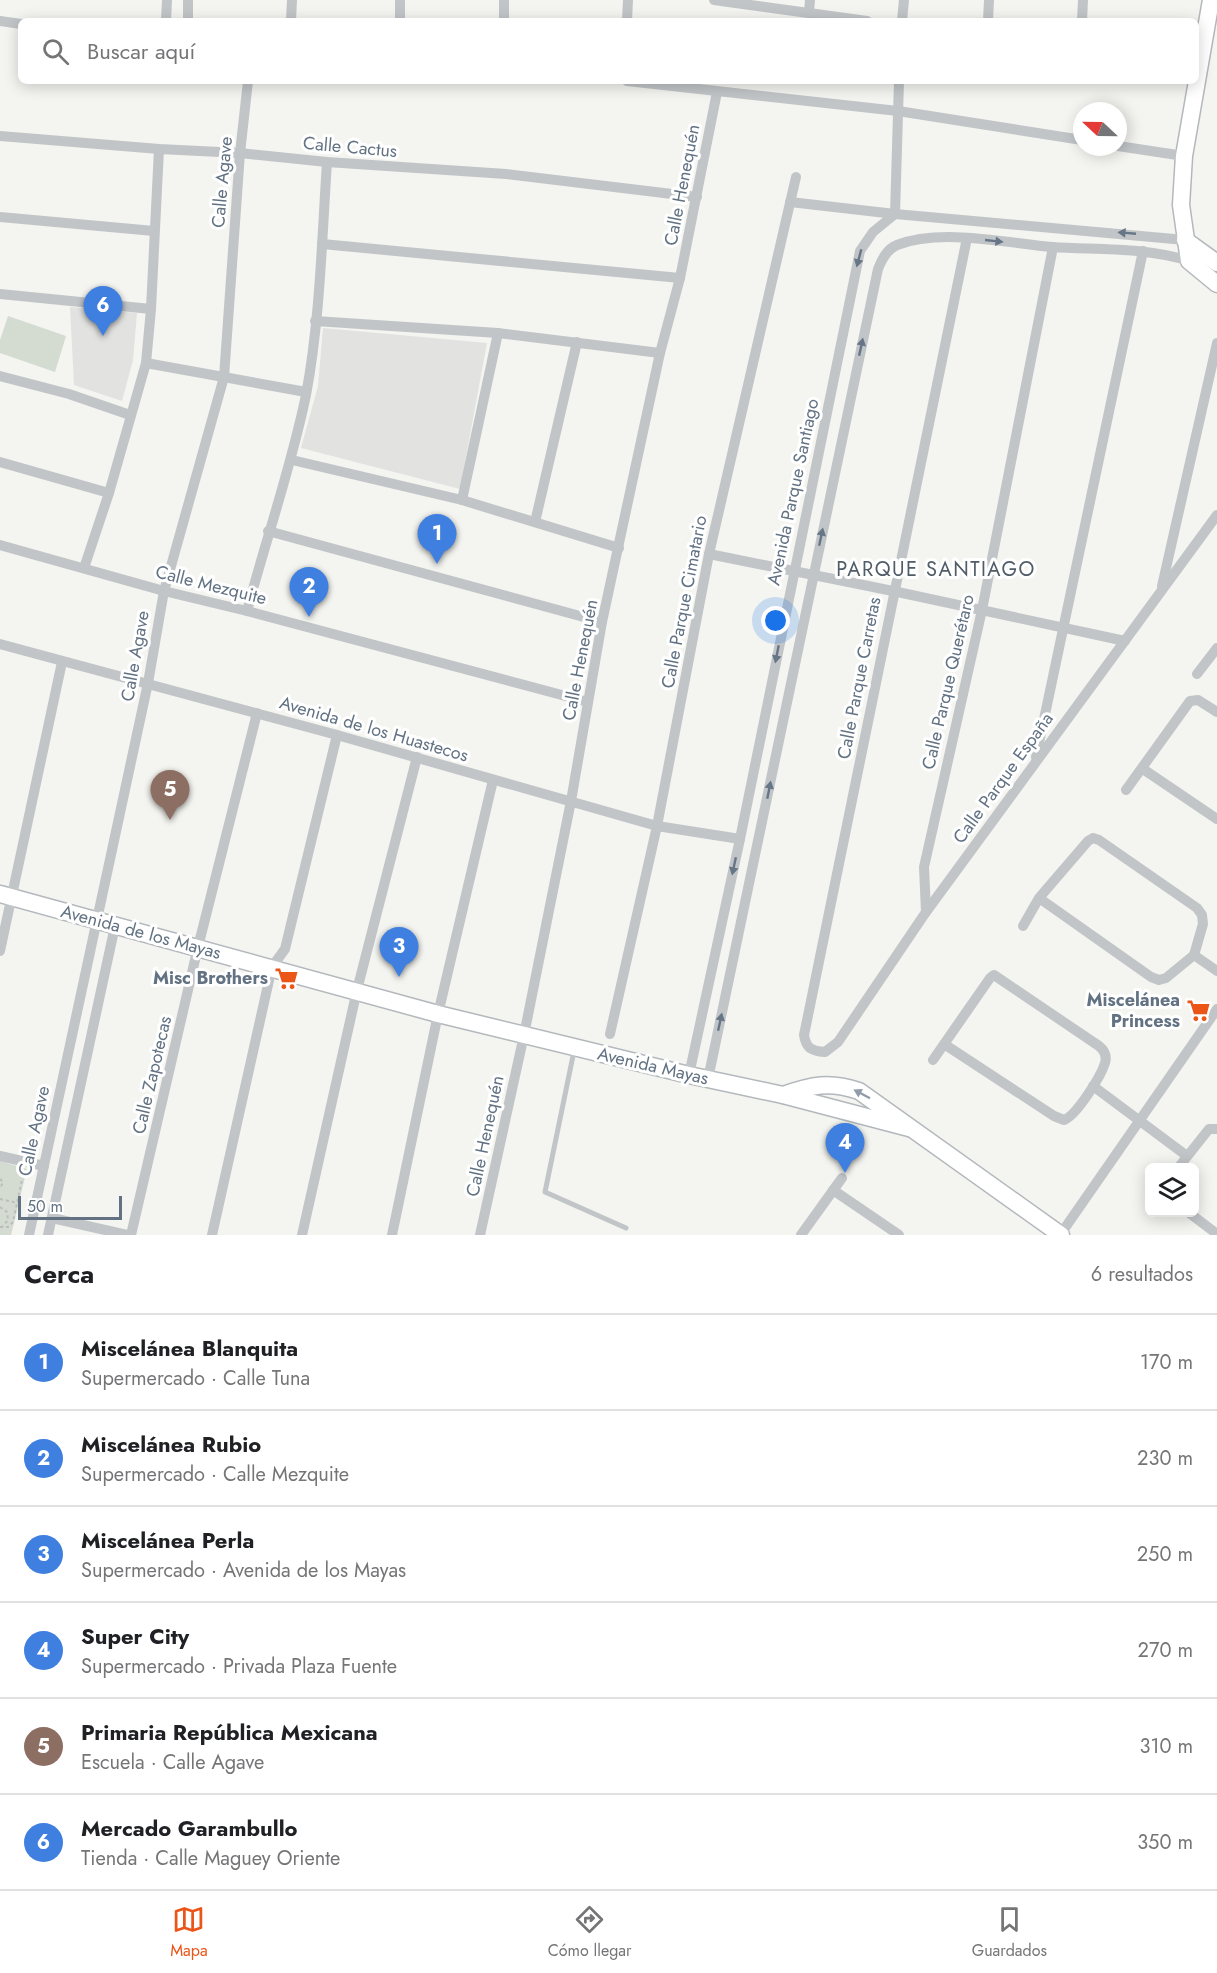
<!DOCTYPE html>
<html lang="es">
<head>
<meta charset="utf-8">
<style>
  :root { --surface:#fff; --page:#f6f6f6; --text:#202124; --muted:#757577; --line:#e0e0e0; --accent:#ec5518 }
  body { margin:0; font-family:Jost,sans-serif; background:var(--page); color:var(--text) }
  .controls { position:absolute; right:18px; bottom:18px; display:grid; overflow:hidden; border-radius:9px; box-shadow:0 3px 15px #0003 }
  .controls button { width:54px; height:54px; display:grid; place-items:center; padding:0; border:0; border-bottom:2px solid var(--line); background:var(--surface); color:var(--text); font:30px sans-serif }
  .compass { position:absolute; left:1073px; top:102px; width:54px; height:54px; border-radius:50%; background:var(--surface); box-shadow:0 3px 15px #0003; rotate:292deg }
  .scale { position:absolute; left:18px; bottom:15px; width:104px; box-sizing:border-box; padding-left:6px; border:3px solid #627283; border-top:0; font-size:16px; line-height:21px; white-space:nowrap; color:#627283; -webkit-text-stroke:4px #fff; paint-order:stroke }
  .you { position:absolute; left:776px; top:621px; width:21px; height:21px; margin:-15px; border:4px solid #fff; border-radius:50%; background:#1a73e8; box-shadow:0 0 0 9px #1a73e833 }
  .badge { display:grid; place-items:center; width:39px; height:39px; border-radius:50%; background:var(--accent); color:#fff; font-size:20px; font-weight:700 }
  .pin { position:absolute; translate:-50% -50px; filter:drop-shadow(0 2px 3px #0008) }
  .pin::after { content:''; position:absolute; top:32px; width:21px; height:18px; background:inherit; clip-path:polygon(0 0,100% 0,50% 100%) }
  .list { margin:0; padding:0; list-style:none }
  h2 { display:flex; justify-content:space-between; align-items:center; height:78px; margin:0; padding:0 24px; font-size:26px }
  h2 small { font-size:20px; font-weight:400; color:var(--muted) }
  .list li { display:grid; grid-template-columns:39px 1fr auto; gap:18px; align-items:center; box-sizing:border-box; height:96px; padding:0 24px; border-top:2px solid var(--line) }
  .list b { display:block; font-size:22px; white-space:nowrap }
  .list p { margin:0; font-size:20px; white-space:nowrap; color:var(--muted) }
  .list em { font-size:20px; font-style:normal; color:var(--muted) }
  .icon { flex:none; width:33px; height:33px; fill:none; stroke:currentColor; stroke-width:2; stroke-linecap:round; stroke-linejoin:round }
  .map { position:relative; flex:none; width:1217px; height:1235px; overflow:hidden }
  .search { position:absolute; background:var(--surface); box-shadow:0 3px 15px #0003; left:18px; right:18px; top:18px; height:66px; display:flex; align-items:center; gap:15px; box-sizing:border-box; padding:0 21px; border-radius:9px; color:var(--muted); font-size:22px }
  .sheet { height:654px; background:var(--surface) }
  nav { display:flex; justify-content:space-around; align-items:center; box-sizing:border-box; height:84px; border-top:2px solid var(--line); background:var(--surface); font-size:16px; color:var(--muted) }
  nav a { display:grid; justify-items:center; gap:3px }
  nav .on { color:var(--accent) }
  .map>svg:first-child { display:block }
  .built { fill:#e2e3e1 }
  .green { fill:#d4dbd1 }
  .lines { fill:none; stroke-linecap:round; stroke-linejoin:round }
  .secondary-casing { stroke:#b3b8bd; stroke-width:19 }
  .path { stroke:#bbbdbf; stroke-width:2; stroke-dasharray:3 3; stroke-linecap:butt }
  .lane { stroke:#c1c5c8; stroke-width:5 }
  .street { stroke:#c1c5c8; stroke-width:10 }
  .secondary { stroke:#fff; stroke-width:16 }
  .oneway { fill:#677686 }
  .oneway2 { fill:#919ca8 }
  .labels { text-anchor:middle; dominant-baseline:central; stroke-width:6; stroke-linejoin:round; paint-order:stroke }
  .street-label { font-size:18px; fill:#627283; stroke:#fff }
  .poi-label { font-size:18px; font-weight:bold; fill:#627283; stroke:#fff; text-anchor:end }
  .neighbourhood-label { font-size:20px; letter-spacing:1.5px; fill:#505c67; stroke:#fff }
</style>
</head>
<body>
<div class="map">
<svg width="1217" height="1235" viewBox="0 0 1217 1235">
  <rect width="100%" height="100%" fill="#f4f4f0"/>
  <g class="built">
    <path d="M70,307L137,313L133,360L122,401L74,385Z"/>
    <path d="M323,328L487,343L460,489L301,448L318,386Z"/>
  </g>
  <g class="green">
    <path d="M8,316L66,336L55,372L0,353V340Z"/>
    <path d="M0,1161L27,1169L11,1235H0Z"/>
  </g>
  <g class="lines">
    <defs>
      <g id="secondary">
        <path d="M1211,0L1184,156L1181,205L1189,261L1217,284"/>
        <path d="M1185,240L1217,263"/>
        <path d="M0,894L438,1014L689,1075L783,1095L909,1128"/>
        <path d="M783,1095C812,1085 829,1081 859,1091L1061,1235"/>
      </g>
    </defs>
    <use href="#secondary" class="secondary-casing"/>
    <g class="path">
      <path d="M0,1179L3,1182L0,1189"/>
      <path d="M0,1199L18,1203"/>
      <path d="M0,1207L7,1212L8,1220L3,1226"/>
      <path d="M0,1227H8L13,1222L23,1175"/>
    </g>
    <path class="lane" d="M574,1051L545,1192L626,1228"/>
    <g class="street">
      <path d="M714,0L867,21"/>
      <path d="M809,12L810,0"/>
      <path d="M0,21L21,24"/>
      <path d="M166,21L167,0"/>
      <path d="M188,21V0"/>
      <path d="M291,21L292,0"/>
      <path d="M400,21V0"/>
      <path d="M504,21V0"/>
      <path d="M627,21L628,0"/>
      <path d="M902,21L904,0"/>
      <path d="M988,21L989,0"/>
      <path d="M1082,21L1083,0"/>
      <path d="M627,81L898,111L1082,140"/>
      <path d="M0,136L159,149L240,153L327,162L506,174L697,197"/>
      <path d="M1118,146L1184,156"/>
      <path d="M790,202L895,214L1185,240"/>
      <path d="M895,214L899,81"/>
      <path d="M0,217L154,231"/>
      <path d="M967,238L804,1035C806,1048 811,1051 825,1052L838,1042L926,912L1217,515"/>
      <path d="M322,244L680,278"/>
      <path d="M0,294L151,309"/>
      <path d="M315,321L498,333L660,353"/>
      <path d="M146,363L306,392"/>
      <path d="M0,376L69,394L130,415"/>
      <path d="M292,460L462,500L619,548"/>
      <path d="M0,462L109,493"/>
      <path d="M462,500L498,333"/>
      <path d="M535,522L577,342"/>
      <path d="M268,531L602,622"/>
      <path d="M0,545L164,591L247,611L588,702"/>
      <path d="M709,554L893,591L1125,641"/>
      <path d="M84,568L109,493L146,363L151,309L159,149"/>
      <path d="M1162,586L1217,343"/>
      <path d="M247,611C266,539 291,468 306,395C320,321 322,237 327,162"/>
      <path d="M0,644L337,735L657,826L740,839"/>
      <path d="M1197,674L1217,648"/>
      <path d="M1036,757L1143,251"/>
      <path d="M1143,769L1217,819"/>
      <path d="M1126,790L1190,701L1198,700L1217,712"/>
      <path d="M926,912L924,867L982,610L1053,247"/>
      <path d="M1023,926L1039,898L1088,841L1093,838L1099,840L1197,908L1202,915L1203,924L1194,955L1166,978L1159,980L1151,977L1039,898"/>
      <path d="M0,951L62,662"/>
      <path d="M1194,955L1217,971"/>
      <path d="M610,1034L657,826L709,554L796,177"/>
      <path d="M933,1060L990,978L994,975L1099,1046C1104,1050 1107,1056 1105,1063C1101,1076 1077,1115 1064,1120L1054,1116L944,1044"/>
      <path d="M689,1075L740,839L860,251L873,232L895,214"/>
      <path d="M708,1079L878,269C882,259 887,249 897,245C941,228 1007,243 1052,247C1098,250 1145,247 1189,261"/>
      <path d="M1093,1086L1187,1156"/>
      <path d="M0,1156L44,1166"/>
      <path d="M1178,1168L1209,1129H1217"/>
      <path d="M833,1190L899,1235"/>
      <path d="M1188,1212L1217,1234"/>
      <path d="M52,1218L127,1235"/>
      <path d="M29,1235L148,683L164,591L224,377L240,153L248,81"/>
      <path d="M48,1235L115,926"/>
      <path d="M131,1235L198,947L257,713"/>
      <path d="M212,1235L272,967L285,949L337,735"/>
      <path d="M302,1235L357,990L417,757"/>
      <path d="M392,1235L438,1014L493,780"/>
      <path d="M480,1235L524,1035L571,801L602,622L660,353L680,278L717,92"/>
      <path d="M801,1235L842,1178"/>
      <path d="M1060,1235L1217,1009"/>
    </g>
    <use href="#secondary" class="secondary"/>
  </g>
  <defs><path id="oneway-solid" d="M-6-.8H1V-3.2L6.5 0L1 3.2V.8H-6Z" transform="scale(1.5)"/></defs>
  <g class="oneway">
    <use href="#oneway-solid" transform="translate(1127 233) rotate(-175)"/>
    <use href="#oneway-solid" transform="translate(994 241) rotate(6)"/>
    <use href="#oneway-solid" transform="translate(859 258) rotate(105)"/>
    <use href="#oneway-solid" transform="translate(861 347) rotate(-78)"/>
    <use href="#oneway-solid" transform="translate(821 537) rotate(-78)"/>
    <use href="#oneway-solid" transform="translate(777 654) rotate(101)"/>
    <use href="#oneway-solid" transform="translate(769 790) rotate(-79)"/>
    <use href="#oneway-solid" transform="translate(734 866) rotate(102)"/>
    <use href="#oneway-solid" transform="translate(720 1022) rotate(-78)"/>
  </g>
  <use class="oneway2" href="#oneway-solid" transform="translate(862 1094) rotate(-152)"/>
  <defs>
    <symbol id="supermarket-bare" viewBox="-9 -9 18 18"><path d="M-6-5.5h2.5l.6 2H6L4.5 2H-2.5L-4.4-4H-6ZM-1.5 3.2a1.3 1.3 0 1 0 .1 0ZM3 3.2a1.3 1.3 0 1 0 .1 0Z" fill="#ec5518" stroke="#fff" stroke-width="2.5" paint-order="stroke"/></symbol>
  </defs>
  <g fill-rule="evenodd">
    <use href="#supermarket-bare" x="270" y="962" width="33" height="33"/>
    <use href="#supermarket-bare" x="1182" y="994" width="33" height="33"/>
  </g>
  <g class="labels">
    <g class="street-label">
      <text transform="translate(350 147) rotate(5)">Calle Cactus</text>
      <text transform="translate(222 182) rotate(-85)">Calle Agave</text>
      <text transform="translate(682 185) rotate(-79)">Calle Henequén</text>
      <text transform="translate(793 492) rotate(-78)">Avenida Parque Santiago</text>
      <text transform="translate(211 585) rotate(14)">Calle Mezquite</text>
      <text transform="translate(684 602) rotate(-79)">Calle Parque Cimatario</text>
      <text transform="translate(135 656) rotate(-80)">Calle Agave</text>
      <text transform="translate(580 660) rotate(-79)">Calle Henequén</text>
      <text transform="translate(859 678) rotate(-79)">Calle Parque Carretas</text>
      <text transform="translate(948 682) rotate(-77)">Calle Parque Querétaro</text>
      <text transform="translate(374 729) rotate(16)">Avenida de los Huastecos</text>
      <text transform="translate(1003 778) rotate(-54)">Calle Parque España</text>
      <text transform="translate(141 932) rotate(15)">Avenida de los Mayas</text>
      <text transform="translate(653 1066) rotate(13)">Avenida Mayas</text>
      <text transform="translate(152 1075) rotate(-77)">Calle Zapotecas</text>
      <text transform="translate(34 1131) rotate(-78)">Calle Agave</text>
      <text transform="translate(485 1136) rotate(-78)">Calle Henequén</text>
    </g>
    <g class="poi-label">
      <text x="268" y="978">Misc Brothers</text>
      <text x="1180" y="1000">Miscelánea<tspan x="1180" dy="21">Princess</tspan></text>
    </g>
    <g class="neighbourhood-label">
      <text x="936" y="569">PARQUE SANTIAGO</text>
    </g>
  </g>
</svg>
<div class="controls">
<button><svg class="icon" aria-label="layers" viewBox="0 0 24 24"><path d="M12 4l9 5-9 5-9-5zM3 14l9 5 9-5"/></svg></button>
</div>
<svg class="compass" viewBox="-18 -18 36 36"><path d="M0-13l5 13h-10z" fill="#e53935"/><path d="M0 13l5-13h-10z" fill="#757577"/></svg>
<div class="scale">50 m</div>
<div class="you"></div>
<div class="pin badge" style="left:437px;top:564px;background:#3f7fe0">1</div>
<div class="pin badge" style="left:309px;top:617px;background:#3f7fe0">2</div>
<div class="pin badge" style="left:399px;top:977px;background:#3f7fe0">3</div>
<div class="pin badge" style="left:845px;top:1173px;background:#3f7fe0">4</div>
<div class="pin badge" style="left:170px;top:820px;background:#8d6e63">5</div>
<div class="pin badge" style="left:103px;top:336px;background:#3f7fe0">6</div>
<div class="search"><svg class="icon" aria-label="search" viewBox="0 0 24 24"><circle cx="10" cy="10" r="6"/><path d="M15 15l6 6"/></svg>Buscar aquí</div>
</div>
<section class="sheet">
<h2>Cerca<small>6 resultados</small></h2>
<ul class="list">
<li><span class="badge" style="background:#3f7fe0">1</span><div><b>Miscelánea Blanquita</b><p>Supermercado · Calle Tuna</p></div><em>170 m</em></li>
<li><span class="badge" style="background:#3f7fe0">2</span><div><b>Miscelánea Rubio</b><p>Supermercado · Calle Mezquite</p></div><em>230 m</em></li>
<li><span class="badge" style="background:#3f7fe0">3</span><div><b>Miscelánea Perla</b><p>Supermercado · Avenida de los Mayas</p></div><em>250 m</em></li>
<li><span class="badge" style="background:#3f7fe0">4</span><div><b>Super City</b><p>Supermercado · Privada Plaza Fuente</p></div><em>270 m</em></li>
<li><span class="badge" style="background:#8d6e63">5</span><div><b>Primaria República Mexicana</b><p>Escuela · Calle Agave</p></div><em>310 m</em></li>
<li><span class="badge" style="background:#3f7fe0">6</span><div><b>Mercado Garambullo</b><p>Tienda · Calle Maguey Oriente</p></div><em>350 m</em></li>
</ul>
</section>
<nav>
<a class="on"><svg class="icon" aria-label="map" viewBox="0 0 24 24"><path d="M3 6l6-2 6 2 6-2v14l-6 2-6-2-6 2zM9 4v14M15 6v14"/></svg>Mapa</a>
<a><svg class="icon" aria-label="directions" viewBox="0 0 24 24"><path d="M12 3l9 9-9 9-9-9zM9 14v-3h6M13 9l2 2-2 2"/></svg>Cómo llegar</a>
<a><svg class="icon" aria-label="saved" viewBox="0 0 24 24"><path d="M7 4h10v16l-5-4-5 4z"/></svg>Guardados</a>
</nav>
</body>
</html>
